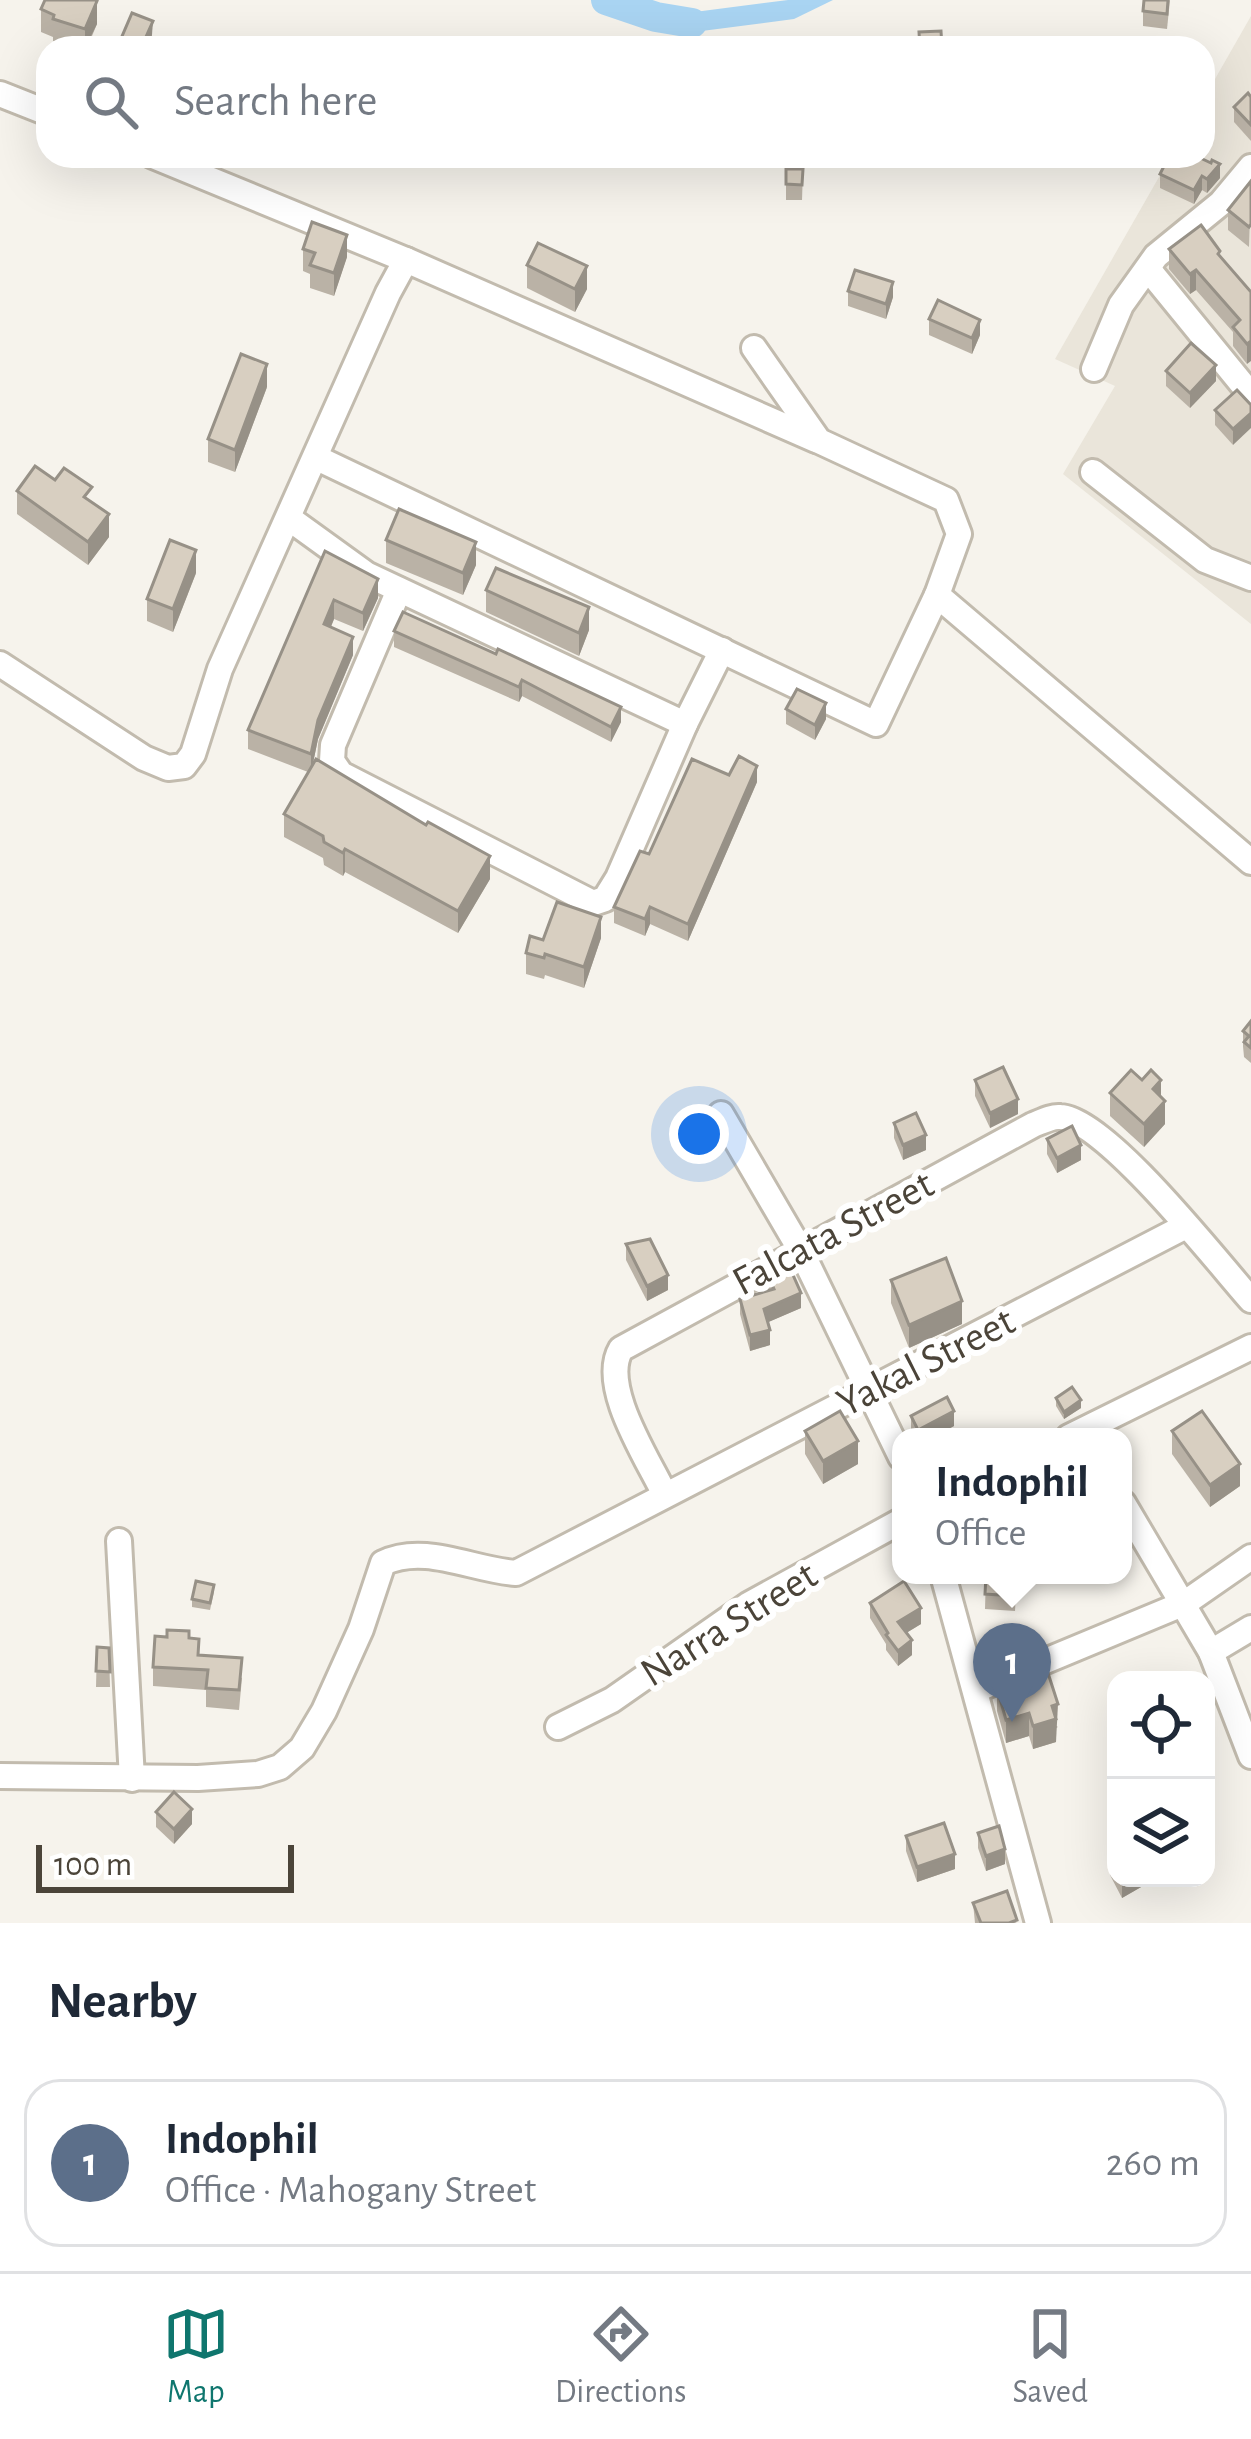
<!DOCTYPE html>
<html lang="en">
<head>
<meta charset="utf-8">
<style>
  :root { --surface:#fff; --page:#f6f6f7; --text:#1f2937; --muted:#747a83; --line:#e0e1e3; --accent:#0f766e }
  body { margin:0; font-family:"Alegreya Sans",sans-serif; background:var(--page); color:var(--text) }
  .controls { position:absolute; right:36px; bottom:36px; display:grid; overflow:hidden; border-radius:24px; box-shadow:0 12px 48px #0002 }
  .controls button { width:108px; height:108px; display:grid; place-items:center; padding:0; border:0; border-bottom:3px solid var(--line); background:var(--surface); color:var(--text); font:60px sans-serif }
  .scale { position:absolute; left:36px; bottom:30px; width:258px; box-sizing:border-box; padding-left:12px; border:6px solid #4b4439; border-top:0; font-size:33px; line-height:42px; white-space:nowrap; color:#4b4439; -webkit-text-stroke:9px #fff; paint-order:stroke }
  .you { position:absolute; left:699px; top:1134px; width:42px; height:42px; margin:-30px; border:9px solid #fff; border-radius:50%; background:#1a73e8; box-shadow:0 0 0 18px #1a73e833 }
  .badge { display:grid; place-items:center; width:78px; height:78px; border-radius:50%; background:var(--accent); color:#fff; font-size:39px; font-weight:700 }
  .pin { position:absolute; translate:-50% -99px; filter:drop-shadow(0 3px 6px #0008) }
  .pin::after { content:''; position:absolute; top:63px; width:42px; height:36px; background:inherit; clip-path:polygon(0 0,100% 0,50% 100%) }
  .popup { position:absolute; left:892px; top:1428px; width:240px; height:156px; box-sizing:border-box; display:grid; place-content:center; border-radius:24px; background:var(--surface); filter:drop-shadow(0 3px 9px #0005); font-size:39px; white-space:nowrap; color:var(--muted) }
  .popup b { font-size:45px; color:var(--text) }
  .popup::after { content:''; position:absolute; left:50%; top:100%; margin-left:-24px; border:24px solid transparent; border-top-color:var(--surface) }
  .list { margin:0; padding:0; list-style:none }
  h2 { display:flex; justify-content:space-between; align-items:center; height:156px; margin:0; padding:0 48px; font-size:51px }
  h2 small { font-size:39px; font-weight:400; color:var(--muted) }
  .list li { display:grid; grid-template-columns:78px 1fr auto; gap:36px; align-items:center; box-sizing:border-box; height:168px; margin:0 24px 24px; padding:0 24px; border:3px solid var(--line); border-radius:36px }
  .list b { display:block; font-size:45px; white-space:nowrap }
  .list p { margin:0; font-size:39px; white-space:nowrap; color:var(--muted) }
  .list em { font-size:39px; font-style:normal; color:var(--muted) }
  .icon { flex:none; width:66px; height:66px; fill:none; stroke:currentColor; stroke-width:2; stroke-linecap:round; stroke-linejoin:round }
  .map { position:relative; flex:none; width:1251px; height:1923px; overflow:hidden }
  .search { position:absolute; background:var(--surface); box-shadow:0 12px 48px #0002; left:36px; right:36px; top:36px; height:132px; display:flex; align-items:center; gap:30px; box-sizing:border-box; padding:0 42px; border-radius:36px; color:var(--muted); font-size:45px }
  .sheet { height:348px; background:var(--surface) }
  nav { display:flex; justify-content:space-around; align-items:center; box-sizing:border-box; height:168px; border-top:3px solid var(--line); background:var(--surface); font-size:33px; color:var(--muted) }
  nav a { display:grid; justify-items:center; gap:6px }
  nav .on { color:var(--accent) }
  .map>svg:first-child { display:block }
  .residential { fill:#eae5da }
  .water { fill:#a9d4f2 }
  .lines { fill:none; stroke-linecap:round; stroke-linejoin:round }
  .river { stroke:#a9d4f2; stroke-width:30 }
  .minor-casing { stroke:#c2bbae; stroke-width:30 }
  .minor { stroke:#fff; stroke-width:24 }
  .wall { fill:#bab2a6 }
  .shaded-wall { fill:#979187 }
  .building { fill:#d8cfc1; stroke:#979187; stroke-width:3 }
  .labels { text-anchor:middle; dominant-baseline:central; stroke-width:12; stroke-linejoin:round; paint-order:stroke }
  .street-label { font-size:42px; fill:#4b4439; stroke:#fff }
</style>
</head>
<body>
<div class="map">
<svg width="1251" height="1923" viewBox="0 0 1251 1923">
  <rect width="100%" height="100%" fill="#f6f3ec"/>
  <path class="residential" d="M1251,16V624L1063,474L1115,386L1055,359L1171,156H1203V100Z"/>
  <path class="water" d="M788,0H833L794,19L694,32L656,17Z"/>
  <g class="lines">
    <path class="river" d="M606,0L656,17L692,23"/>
    <defs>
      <g id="minor">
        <path d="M0,94L48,113"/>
        <path d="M406,260L816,440"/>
        <path d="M1149,270L1251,395"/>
        <path d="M1094,369L1121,305L1156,256L1221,203L1251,167"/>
        <path d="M317,458L876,724L937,595L959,534L946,500L819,441L754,348"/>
        <path d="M1093,472L1205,560L1251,578"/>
        <path d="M290,519L366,574L685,724"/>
        <path d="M399,590L333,745L332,761L341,774L593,903L605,899L618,878L685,724L722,650"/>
        <path d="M937,595L1251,862"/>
        <path d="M0,664L144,758L168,768L184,766L193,754L220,669L388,293L406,260L153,156"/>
        <path d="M721,1114L801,1251L901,1457"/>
        <path d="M1069,1437L1251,1347"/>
        <path d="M665,1495C648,1459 599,1386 621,1349L1033,1125C1041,1122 1052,1116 1060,1117C1105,1118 1218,1263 1251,1300"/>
        <path d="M1123,1503L1211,1652L1251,1756"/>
        <path d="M119,1541L132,1779"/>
        <path d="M943,1575L1038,1923"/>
        <path d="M1211,1652L1251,1628"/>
        <path d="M976,1690L1185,1603L1251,1557"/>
        <path d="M558,1727L612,1700L748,1605L901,1521"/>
        <path d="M0,1776L198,1778L258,1774L280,1767L302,1748L324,1711L361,1629L383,1563C425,1543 472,1570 516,1573L1186,1226"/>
      </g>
    </defs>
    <use href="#minor" class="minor-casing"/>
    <use href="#minor" class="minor"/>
  </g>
  <g class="wall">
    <path d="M1170,0L1167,29L1143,26V11Z"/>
    <path d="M41,9L97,24L87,48H74L53,41V37L41,32Z"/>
    <path d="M1251,97V141L1234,122V107Z"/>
    <path d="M786,169H803L802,200H786Z"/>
    <path d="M1160,174L1220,178L1207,193L1202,190L1194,204L1160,188Z"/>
    <path d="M1251,181L1249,247L1228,230V210Z"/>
    <path d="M303,249L347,257L334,296L310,288V274L303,271Z"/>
    <path d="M1169,249L1220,257L1251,292L1247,364L1233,346V332L1196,290L1190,294L1169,269Z"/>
    <path d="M527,265L587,289L575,312L527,288Z"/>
    <path d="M848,291L893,297L886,319L848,306Z"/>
    <path d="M929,319L980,335L972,354L929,335Z"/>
    <path d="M1166,371L1216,381L1190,408L1166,386Z"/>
    <path d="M267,387L235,472L208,462V439Z"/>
    <path d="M1237,390L1233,445L1215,425V410Z"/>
    <path d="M55,480L92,502L109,537L88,565L17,514V491Z"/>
    <path d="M386,540L476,565L463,595L386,563Z"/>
    <path d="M325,551L378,598L363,631L334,619L331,627L353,655L318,739L313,763L490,879L458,933L345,872L343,876L324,865L323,858L284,837V814L308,772L248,749V730Z"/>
    <path d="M196,573L173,632L147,621V599Z"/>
    <path d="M486,590L589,630L579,656L486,612Z"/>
    <path d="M394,631L496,654L621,722L611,742L522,696L519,702L394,647Z"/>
    <path d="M786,709L826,719L815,740L786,724Z"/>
    <path d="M729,775L757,782L688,941L650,924L645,936L614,923V907L649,854Z"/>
    <path d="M601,938L584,988L545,975L544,979L526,974V953L543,940Z"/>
    <path d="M1251,1021V1063L1244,1057L1243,1046V1031Z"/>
    <path d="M975,1080L1018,1114L990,1128L975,1096Z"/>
    <path d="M1110,1093L1161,1097L1165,1124L1144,1147L1110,1116Z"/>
    <path d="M894,1123L926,1150L903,1160L894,1138Z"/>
    <path d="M1047,1139L1081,1160L1057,1173L1047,1154Z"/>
    <path d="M626,1244L668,1290L647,1301L626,1260Z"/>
    <path d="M768,1275L801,1308L768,1322L770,1345L750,1351L740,1314V1299L768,1290Z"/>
    <path d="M891,1280L962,1324L909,1348L891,1303Z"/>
    <path d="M1056,1398L1081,1408L1064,1419L1056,1406Z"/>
    <path d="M911,1416L954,1426L933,1437H914L911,1431Z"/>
    <path d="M805,1431L858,1464L823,1484L805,1454Z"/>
    <path d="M1172,1431L1240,1486L1210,1507L1172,1454Z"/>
    <path d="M986,1575H1017L1015,1611L985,1609Z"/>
    <path d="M214,1592L210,1610L192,1607V1599Z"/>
    <path d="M870,1603L921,1624L906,1633L912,1655L898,1666L886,1650V1644L870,1618Z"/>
    <path d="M189,1638L199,1655L242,1678L239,1710L206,1707V1690L153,1686V1667Z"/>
    <path d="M97,1647L109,1648L110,1687H96Z"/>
    <path d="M997,1688L1058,1727L1056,1728V1742L1033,1749L1029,1736L1006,1743L997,1711Z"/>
    <path d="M156,1812L192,1824L174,1844L156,1827Z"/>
    <path d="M978,1833L1005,1864L986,1871L978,1848Z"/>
    <path d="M906,1836L955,1869L917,1882L906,1851Z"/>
    <path d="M1116,1856V1878L1155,1879L1122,1898L1110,1875V1860Z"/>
    <path d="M973,1903L1017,1923H975Z"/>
  </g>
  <g class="shaded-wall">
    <path d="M97,1V24L85,48V29Z"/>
    <path d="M153,21L151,48H141Z"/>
    <path d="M1220,164V178L1207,193V179Z"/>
    <path d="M1202,176V190L1194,204V190Z"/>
    <path d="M347,235V257L334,296V273Z"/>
    <path d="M587,266V289L575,312V289Z"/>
    <path d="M1196,270V290L1190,294V274Z"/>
    <path d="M893,282V297L886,319V304Z"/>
    <path d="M980,320V335L972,354V338Z"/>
    <path d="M1251,341V361L1247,364V344Z"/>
    <path d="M267,364V387L235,472V450Z"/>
    <path d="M1216,365V381L1190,408V393Z"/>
    <path d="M1251,413V428L1233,445V429Z"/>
    <path d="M109,514V537L88,565V542Z"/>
    <path d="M476,542V565L463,595V573Z"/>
    <path d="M196,550V573L173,632V609Z"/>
    <path d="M378,579V598L363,631V613Z"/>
    <path d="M334,600V619L324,643V624Z"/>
    <path d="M589,607V630L579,656V633Z"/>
    <path d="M353,637V655L318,739L311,773V754L318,720Z"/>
    <path d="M522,680V696L519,702V687Z"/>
    <path d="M826,703V719L815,740V725Z"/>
    <path d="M621,707V722L611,742V727Z"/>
    <path d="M757,766V782L688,941V924Z"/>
    <path d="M345,849V872L343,876V853Z"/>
    <path d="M490,856V879L458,933V911Z"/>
    <path d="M650,907V924L645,936V919Z"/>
    <path d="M601,917V938L584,988V967Z"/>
    <path d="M1161,1080V1103L1153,1089Z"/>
    <path d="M1018,1099V1114L990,1128V1113Z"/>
    <path d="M1165,1101V1124L1144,1147V1124Z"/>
    <path d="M926,1135V1150L903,1160V1145Z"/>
    <path d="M1081,1145V1160L1057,1173V1158Z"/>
    <path d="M668,1275V1290L647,1301V1286Z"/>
    <path d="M801,1293V1308L764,1324V1309Z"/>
    <path d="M962,1301V1324L909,1348V1325Z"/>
    <path d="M770,1330V1345L750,1351V1335Z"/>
    <path d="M1081,1400V1408L1064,1419V1412Z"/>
    <path d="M954,1411V1426L933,1437H918V1430Z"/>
    <path d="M858,1441V1464L823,1484V1461Z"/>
    <path d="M1240,1464V1486L1210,1507V1485Z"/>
    <path d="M921,1608V1624L898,1638V1622Z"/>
    <path d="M912,1640V1655L898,1666V1651Z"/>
    <path d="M1058,1704L1056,1742L1033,1749V1726L1052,1706Z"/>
    <path d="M1029,1713V1736L1006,1743V1720Z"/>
    <path d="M192,1809V1824L174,1844V1829Z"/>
    <path d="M1005,1849V1864L986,1871V1856Z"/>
    <path d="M955,1854V1869L917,1882V1867Z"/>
    <path d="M1130,1878H1155V1879L1122,1898V1882Z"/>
  </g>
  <g class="building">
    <path d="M45,0H95L97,1L85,29L53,19L54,15L41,9Z"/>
    <path d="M1144,0H1168L1167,14L1143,11Z"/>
    <path d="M132,13L153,21L141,48H117Z"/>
    <path d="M941,31L942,48H920L919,32Z"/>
    <path d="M1248,93L1251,97V125L1234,107Z"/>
    <path d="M1169,156H1196L1211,163L1212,160L1220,164L1207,179L1202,176L1194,190L1160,174Z"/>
    <path d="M786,169H803L802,185L786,184Z"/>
    <path d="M1251,181V224L1249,227L1228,210Z"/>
    <path d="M312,222L347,235L334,273L310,265L315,253L303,249Z"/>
    <path d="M1201,225L1220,251L1218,254L1251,292V341L1247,344L1233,327L1240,320L1196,270L1190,274L1169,249Z"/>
    <path d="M538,243L587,266L575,289L527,265Z"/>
    <path d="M855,270L893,282L886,304L848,291Z"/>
    <path d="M938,300L980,320L972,338L929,319Z"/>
    <path d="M1191,343L1216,365L1190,393L1166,371Z"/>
    <path d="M241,354L267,364L235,450L208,439Z"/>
    <path d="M1237,390L1251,405V413L1233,429L1215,410Z"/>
    <path d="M35,466L55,480L64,468L92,487L84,497L109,514L88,542L17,491Z"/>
    <path d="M399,509L476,542L463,573L386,540Z"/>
    <path d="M170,540L196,550L173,609L147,599Z"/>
    <path d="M325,551L378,579L363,613L334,600L324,624L353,637L318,720L311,754L248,730Z"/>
    <path d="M496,568L589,607L579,633L486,590Z"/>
    <path d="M403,612L496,654L498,649L621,707L611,727L522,680L519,687L394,631Z"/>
    <path d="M797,689L826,703L815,725L786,709Z"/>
    <path d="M739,756L757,766L688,924L650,907L645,919L614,907L640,851L649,854L692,759L729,775Z"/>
    <path d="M316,759L426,825L428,822L490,856L458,911L345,849L343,853L324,842L323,836L284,814Z"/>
    <path d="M557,902L601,917L584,967L545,954L544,958L526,953L530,936L543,940Z"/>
    <path d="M1251,1021V1048L1244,1042L1249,1036L1243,1031Z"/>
    <path d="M1003,1067L1018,1099L990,1113L975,1080Z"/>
    <path d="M1131,1070L1142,1080L1151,1070L1161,1080L1153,1089L1165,1101L1144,1124L1110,1093Z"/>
    <path d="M916,1113L926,1135L903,1145L894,1123Z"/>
    <path d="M1072,1126L1081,1145L1057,1158L1047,1139Z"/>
    <path d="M650,1239L668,1275L647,1286L626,1244Z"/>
    <path d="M946,1258L962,1301L909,1325L891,1280Z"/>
    <path d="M789,1266L801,1293L764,1309L770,1330L750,1335L740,1299L774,1289L768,1275Z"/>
    <path d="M1072,1387L1081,1400L1064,1412L1056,1398Z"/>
    <path d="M947,1397L954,1411L918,1430L911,1416Z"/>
    <path d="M840,1411L858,1441L823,1461L805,1431Z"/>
    <path d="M1202,1411L1240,1464L1210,1485L1172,1431Z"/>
    <path d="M986,1575H1016L1015,1596L985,1594Z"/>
    <path d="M196,1581L214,1585L210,1603L192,1599Z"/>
    <path d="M904,1581L921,1608L898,1622L912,1640L898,1651L886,1635L888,1633L870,1603Z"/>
    <path d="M167,1630L189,1631V1638L199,1639L198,1655L242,1658L239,1690L206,1688L208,1670L153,1667L155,1636L167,1637Z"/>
    <path d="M97,1647L109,1648L110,1672L96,1671Z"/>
    <path d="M1048,1673L1058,1704L1052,1706L1056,1719L1033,1726L1029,1713L1006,1720L997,1688Z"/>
    <path d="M174,1792L192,1809L174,1829L156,1812Z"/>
    <path d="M944,1823L955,1854L917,1867L906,1836Z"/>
    <path d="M999,1826L1005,1849L986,1856L978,1833Z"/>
    <path d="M1116,1856V1871L1110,1860Z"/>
    <path d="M1007,1891L1017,1920L1009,1923H981L973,1903Z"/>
  </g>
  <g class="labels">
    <g class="street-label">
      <text transform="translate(833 1233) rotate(-28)">Falcata Street</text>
      <text transform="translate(926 1362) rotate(-27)">Yakal Street</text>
      <text transform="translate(729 1624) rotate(-32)">Narra Street</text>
    </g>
  </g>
</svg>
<div class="controls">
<button><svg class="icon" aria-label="locate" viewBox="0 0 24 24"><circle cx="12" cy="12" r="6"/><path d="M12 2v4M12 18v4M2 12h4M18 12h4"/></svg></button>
<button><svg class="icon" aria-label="layers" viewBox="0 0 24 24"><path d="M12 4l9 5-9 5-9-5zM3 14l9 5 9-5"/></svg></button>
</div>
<div class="scale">100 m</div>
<div class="you"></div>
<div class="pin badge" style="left:1012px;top:1722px;background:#5c6f8a">1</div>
<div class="popup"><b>Indophil</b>Office</div>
<div class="search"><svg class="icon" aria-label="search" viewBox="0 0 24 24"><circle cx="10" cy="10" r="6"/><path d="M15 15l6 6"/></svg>Search here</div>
</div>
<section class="sheet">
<h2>Nearby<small></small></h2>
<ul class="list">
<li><span class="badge" style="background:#5c6f8a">1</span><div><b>Indophil</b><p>Office · Mahogany Street</p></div><em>260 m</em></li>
</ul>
</section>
<nav>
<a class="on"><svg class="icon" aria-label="map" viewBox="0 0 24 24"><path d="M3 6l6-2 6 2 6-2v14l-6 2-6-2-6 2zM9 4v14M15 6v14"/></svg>Map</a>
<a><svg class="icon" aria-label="directions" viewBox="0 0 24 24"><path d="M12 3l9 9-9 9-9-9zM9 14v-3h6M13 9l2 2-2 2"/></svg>Directions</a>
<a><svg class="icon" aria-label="saved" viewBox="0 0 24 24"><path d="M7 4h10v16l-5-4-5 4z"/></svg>Saved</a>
</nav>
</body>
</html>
